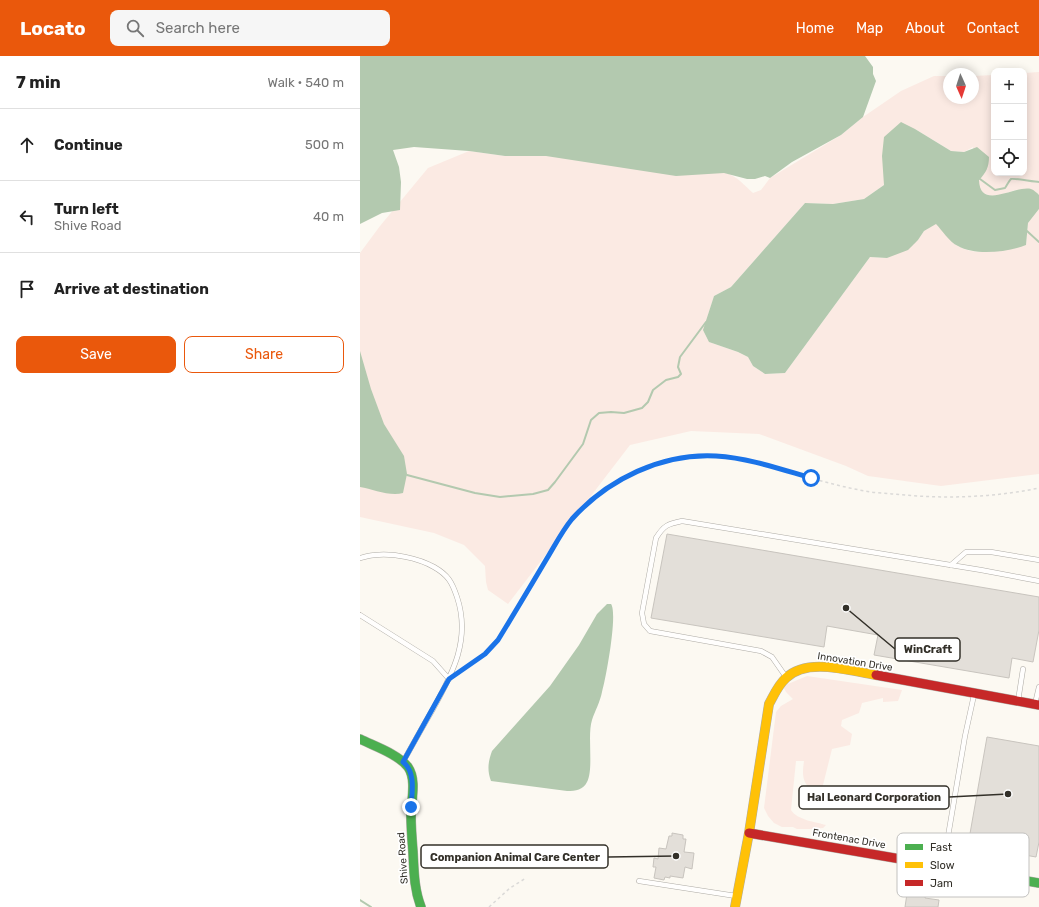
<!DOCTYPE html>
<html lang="en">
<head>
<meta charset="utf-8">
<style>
  :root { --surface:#fff; --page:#f6f6f6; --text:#222; --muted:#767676; --line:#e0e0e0; --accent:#ea580c }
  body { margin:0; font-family:Rubik,sans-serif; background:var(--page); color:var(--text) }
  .controls { position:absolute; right:12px; top:12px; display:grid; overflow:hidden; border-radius:8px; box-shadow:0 2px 10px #0003 }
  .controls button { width:36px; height:36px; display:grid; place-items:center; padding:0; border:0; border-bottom:1px solid var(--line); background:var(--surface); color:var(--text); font:20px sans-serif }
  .compass { position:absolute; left:583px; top:12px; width:36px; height:36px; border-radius:50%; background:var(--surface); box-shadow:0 2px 10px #0003; rotate:177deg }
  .stop { position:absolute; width:12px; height:12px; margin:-9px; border:3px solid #1a73e8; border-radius:50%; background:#fff }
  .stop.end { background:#1a73e8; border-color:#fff; box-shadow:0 1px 4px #0008 }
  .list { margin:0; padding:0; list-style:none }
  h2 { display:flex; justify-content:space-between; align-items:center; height:52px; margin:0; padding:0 16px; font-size:17px }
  h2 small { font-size:13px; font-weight:400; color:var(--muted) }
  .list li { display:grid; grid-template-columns:26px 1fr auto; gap:12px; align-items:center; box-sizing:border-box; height:72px; padding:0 16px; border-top:1px solid var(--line) }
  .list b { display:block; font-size:15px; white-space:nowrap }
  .list p { margin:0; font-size:13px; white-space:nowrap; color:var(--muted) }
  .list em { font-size:13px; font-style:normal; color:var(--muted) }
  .actions { display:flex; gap:8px; padding:12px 16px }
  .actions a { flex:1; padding:9px 0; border:1px solid var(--accent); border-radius:8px; text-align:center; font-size:14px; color:var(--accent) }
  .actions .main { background:var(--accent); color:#fff }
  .icon { flex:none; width:22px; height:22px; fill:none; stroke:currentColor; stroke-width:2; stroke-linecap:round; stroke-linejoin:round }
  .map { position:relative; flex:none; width:679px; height:851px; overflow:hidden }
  header { display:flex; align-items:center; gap:24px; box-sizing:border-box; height:56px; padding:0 20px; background:var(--accent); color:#fff }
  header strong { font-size:19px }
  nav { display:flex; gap:22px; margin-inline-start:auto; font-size:14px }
  .search { width:280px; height:36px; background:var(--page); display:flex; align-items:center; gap:10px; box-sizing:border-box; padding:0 14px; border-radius:8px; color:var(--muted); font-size:15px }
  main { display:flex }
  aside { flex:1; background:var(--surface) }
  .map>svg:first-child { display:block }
  .green { fill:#fbeae3 }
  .water { fill:#b3c9af }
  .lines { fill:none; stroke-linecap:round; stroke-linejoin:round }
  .stream { stroke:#b3c9af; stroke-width:2 }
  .building { fill:#e3dfd9; stroke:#c8c4be }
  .lane-casing { stroke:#aeaba5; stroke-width:5.5 }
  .fast-casing { stroke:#aeaba5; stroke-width:10 }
  .slow-casing { stroke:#aeaba5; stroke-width:10 }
  .jam-casing { stroke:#aeaba5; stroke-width:10 }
  .path { stroke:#dbdad8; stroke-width:1.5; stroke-dasharray:3 3; stroke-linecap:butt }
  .lane { stroke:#fffefd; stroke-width:4.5 }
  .fast { stroke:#4caf50; stroke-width:9 }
  .slow { stroke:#ffc107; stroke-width:9 }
  .jam { stroke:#c62828; stroke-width:9 }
  .route { stroke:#1a73e8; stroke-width:5 }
  .labels { text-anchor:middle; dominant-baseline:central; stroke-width:3.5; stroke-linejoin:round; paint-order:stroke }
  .street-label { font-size:10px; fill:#333029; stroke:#fff }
  .key { fill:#fff; stroke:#c2c1bf; stroke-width:1 }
  .key-label { font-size:11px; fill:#333029 }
  .leader { fill:none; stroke:#333029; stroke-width:1.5 }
  .callout-dot { fill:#333029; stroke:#fff; stroke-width:1.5 }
  .callout { fill:#fff; stroke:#333029; stroke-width:1.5 }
  .callout-label { font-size:11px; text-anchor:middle; font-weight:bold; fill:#333029 }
</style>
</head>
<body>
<header>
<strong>Locato</strong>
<div class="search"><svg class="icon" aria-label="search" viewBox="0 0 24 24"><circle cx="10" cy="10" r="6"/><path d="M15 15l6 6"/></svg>Search here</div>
<nav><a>Home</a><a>Map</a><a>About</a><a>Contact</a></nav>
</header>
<main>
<aside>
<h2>7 min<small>Walk · 540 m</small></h2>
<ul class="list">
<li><svg class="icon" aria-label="ahead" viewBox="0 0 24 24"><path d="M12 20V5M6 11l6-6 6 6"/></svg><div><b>Continue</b></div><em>500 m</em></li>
<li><svg class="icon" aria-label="left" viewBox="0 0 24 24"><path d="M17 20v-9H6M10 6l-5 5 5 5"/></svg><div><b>Turn left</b><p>Shive Road</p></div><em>40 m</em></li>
<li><svg class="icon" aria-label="arrive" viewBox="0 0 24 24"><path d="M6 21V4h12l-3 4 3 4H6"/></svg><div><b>Arrive at destination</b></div></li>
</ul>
<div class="actions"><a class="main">Save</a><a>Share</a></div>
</aside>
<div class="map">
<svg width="679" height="851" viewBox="0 0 679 851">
  <rect width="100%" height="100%" fill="#fcf9f2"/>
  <g class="green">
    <path d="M679,16V139L671,133L655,134L642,139L632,140L624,138L619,132L613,91L604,96L591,95L555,73L524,129L504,143L473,148L445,147L371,231L354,240L348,259L349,286L378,296L388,301L393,310L405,318L425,317L510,201L527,202L558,184L564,175L576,167C582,174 591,186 598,190C619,202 643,193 666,189L668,167L679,153V418L581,430L508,420L486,410L399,378L331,375L270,389L148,548L128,534L126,526L125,510L104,489L74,477L0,461V197L20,170L68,112L109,95L145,100H200L234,106L299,110L366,117C377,120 385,130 393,137L401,134L410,122L481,79L503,61L541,35L574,20H589V42H613V20L634,19V117H664V17Z"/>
    <path d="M447,620L542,634L538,645L523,646V642L502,647L499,657L482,664L481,670L492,678L490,689L472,693L462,733L453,736C442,726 442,719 444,705H436L431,754C437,764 456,766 466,769L463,772L453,773H437L433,771H422L414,767L408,760L404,752L416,656L421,650L433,643L426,636L423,630Z"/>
  </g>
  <g class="water">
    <path d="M0,0H505L513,11V18L516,25L503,61L481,79L432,106L410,122L405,120L395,123H387L364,117L316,120L186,100H145L109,95L54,91L33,94L39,111L41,126L40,154L22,157L0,168Z"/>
    <path d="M541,66L555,73L591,95L604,96L617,91L629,101C629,111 626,117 619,124C620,155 655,129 671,133C674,134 677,137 679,139V153L668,167L666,189C648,196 615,200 598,190C589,186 582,174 576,168L564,175L558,184L548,194L527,202L510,201L425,317L405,318L393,310L388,301L378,296L349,286L343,274L354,240L371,231L445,147L473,148L504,143L524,129L522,100L524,81Z"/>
    <path d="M0,295L11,333L24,368L44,400L47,418L43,437C30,441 13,433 0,431Z"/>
    <path d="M247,548H251C258,557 246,622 242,636C240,646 235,655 232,664C227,679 234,713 227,726C223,734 216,735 207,735L131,725C127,714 128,706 132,695L190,630L219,589L237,558Z"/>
  </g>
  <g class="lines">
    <g class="stream">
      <path d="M620,123L635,134L645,132C647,129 649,125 651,123C654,122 674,126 679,126"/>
      <path d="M667,175L679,186"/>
      <path d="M47,419L115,437L140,441L173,438L188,434L195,426L223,388L231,364L239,357L251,356L264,357L282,352L288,346L293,334L306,324L318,321L321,318L318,311L320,301L346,266"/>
      <path d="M0,844L11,851"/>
    </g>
  </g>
  <g class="building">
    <path d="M307,478L679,541V574L673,606L652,602L649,622L514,599L518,579L467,570L464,591L291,562Z"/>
    <path d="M627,681L679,690V786L676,801L608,789Z"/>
    <path d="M312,777L323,779V783H326L324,796L334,797L332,813L325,811L323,822L310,820V822L305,821L304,824L294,822L296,811H293L294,802L298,803L299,792L306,793L309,780H312Z"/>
    <path d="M548,831L566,833L565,842L579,844L578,851H545Z"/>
  </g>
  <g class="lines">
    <defs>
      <g id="lane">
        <path d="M0,502C5,501 10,499 15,499C33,497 58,502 74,511C88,519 92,526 97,541C111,583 93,617 73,653C63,670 53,688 43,706"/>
        <path d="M591,509L606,496H631L679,504"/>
        <path d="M0,559L73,605L89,623"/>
        <path d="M426,621L412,601L401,595L290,575L284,568L282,557L296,482C304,469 308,468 322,465L621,514L679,525"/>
        <path d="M658,645L663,613"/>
        <path d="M675,648L679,631"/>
        <path d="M583,810L605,680L614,639"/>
        <path d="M547,820L549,806"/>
        <path d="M279,825L376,840"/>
        <path d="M579,825L581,810"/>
      </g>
      <g id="fast">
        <path d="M0,683C14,690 38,698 48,711C57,724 51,745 51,759C51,772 52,784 53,796C54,815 54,833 61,851"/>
        <path d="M593,812L679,827"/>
      </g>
      <path id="slow" d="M375,851L389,777L409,648C414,639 418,629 426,622C447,601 490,615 516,619"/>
      <g id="jam">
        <path d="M516,619L679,649"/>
        <path d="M389,777L593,812"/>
      </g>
    </defs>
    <use href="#lane" class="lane-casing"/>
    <use href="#fast" class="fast-casing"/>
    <use href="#slow" class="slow-casing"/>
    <use href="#jam" class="jam-casing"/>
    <g class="path">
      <path d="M98,616L125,598L138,584C154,557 171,530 187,503C195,490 202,474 213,463C259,413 321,389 388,405C427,414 465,428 505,435C514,437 524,437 533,438C582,443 631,442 679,432"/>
      <path d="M129,851L150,832L166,822"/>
    </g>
    <use href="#lane" class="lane"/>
    <use href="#fast" class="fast"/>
    <use href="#slow" class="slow"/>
    <use href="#jam" class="jam"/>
  </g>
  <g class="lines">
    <path class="route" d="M51,751C52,737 56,716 43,706L89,623L125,598L138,584C154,558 170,531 186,504C194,491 202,475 212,463C248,423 302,397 356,400C389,402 420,413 451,422"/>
  </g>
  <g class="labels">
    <g class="street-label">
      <text transform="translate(495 606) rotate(9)">Innovation Drive</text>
      <text transform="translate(489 783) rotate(10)">Frontenac Drive</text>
      <text transform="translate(43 802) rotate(-94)">Shive Road</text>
    </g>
  </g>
  <rect x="537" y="777" width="132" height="64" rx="6" class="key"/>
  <rect x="545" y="788" width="18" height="6" fill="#4caf50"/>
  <rect x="545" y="806" width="18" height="6" fill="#ffc107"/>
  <rect x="545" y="824" width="18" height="6" fill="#c62828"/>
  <g class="key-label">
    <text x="570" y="795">Fast</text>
    <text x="570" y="813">Slow</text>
    <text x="570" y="831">Jam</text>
  </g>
  <path class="leader" d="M486 552L535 593M648 738L589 741M316 800L248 801"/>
  <g class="callout-dot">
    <circle cx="486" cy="552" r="4"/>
    <circle cx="648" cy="738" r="4"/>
    <circle cx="316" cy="800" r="4"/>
  </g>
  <g class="callout">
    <rect x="535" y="582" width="65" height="23" rx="4"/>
    <rect x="439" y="730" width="150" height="23" rx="4"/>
    <rect x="61" y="789" width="187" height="23" rx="4"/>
  </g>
  <g class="callout-label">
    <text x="568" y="597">WinCraft</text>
    <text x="514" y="745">Hal Leonard Corporation</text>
    <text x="155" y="805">Companion Animal Care Center</text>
  </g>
</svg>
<div class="controls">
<button>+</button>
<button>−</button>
<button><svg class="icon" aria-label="locate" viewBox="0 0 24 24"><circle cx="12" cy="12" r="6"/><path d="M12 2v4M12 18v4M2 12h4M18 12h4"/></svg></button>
</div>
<svg class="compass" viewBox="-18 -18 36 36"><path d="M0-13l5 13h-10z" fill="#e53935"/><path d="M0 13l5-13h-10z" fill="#767676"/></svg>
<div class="stop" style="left:451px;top:422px"></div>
<div class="stop end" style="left:51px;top:751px"></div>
</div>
</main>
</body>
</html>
